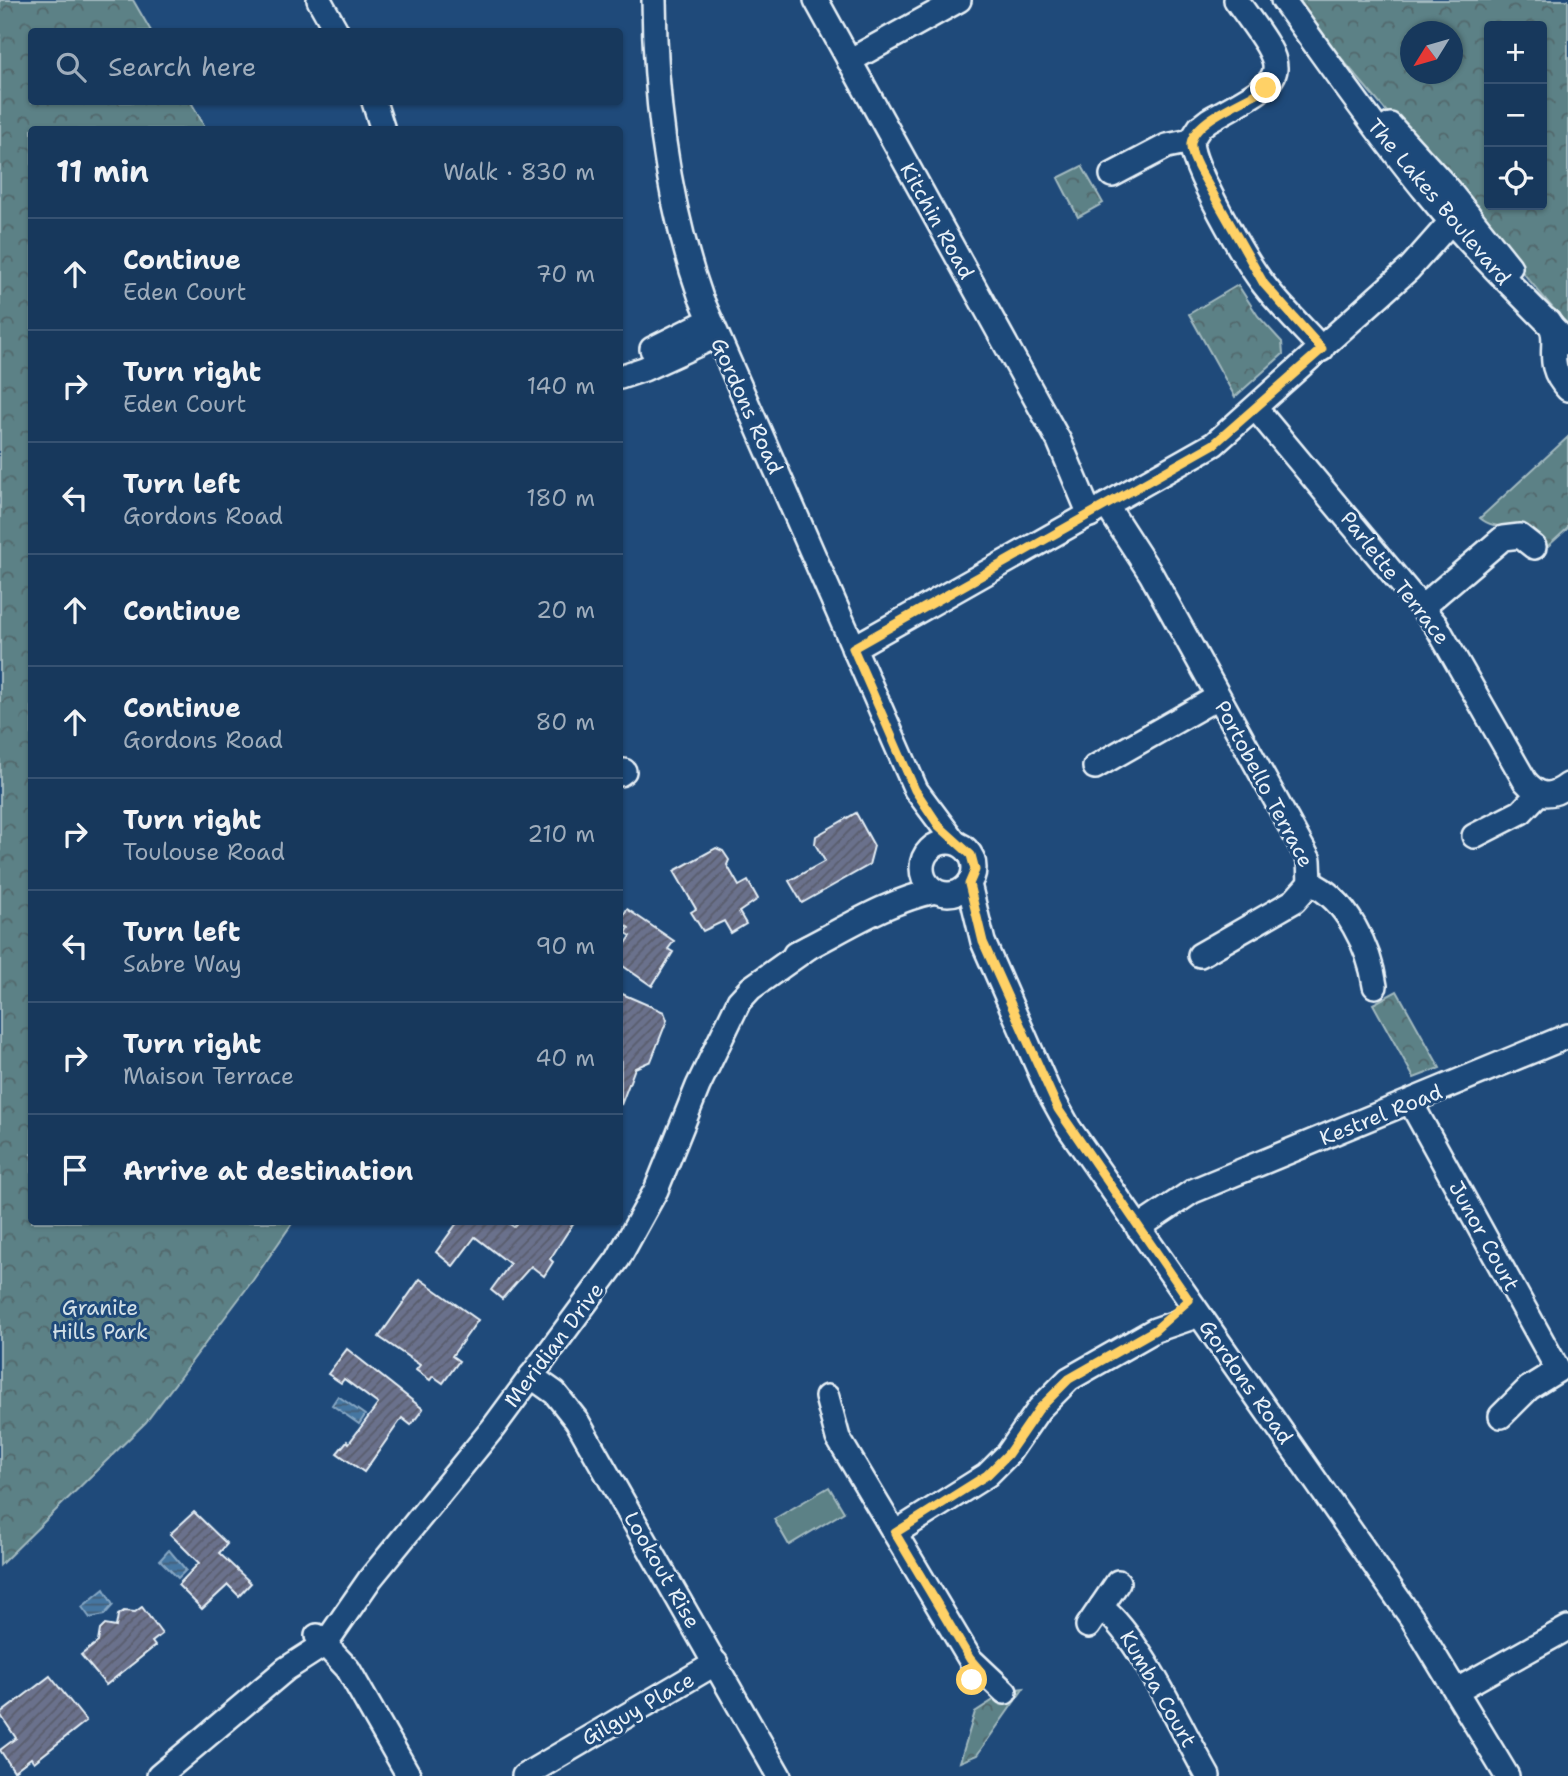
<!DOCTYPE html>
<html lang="en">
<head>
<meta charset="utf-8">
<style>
  :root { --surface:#17385c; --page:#244365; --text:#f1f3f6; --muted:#9eacbb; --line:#365272 }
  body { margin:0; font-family:"Shantell Sans",sans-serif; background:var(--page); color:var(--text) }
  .controls { position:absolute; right:21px; top:21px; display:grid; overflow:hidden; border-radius:7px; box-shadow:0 2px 5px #0004 }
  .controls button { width:63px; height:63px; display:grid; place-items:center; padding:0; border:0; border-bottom:2px solid var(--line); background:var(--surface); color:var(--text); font:35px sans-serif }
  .compass { position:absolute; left:1400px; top:21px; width:63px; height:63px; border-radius:50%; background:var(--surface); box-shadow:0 2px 5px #0004; rotate:233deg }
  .stop { position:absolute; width:21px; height:21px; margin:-16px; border:5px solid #ffd166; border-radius:50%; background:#fff }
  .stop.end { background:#ffd166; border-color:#fff; box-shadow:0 2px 7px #0008 }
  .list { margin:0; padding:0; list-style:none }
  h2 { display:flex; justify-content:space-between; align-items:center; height:91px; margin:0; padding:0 28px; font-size:30px }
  h2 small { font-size:23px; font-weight:400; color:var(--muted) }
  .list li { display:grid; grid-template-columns:46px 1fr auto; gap:21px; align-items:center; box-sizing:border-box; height:112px; padding:0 28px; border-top:2px solid var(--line) }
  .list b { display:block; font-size:26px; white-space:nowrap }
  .list p { margin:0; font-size:23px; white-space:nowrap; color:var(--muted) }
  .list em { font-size:23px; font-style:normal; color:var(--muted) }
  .icon { flex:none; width:38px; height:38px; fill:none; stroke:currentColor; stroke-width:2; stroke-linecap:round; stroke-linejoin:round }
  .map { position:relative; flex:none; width:1568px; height:1776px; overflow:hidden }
  .search { position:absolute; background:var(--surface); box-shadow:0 2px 5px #0004; left:28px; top:28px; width:595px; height:77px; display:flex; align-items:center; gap:18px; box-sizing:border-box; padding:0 24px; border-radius:7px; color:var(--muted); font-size:26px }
  .panel { position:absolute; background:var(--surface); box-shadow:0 2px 5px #0004; left:28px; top:126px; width:595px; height:1099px; border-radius:7px }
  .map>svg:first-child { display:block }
  .grass { fill:#5b8186; stroke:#a2b9bf; stroke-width:2 }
  .park { fill:url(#park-crowns); stroke:#a2b9bf; stroke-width:2; fill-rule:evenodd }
  .water { fill:url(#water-rules); stroke:#86a7c4; stroke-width:2 }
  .building { fill:url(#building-hatch); stroke:#e8f1f8; stroke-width:2 }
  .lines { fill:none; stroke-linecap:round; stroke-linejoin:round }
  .minor-casing { stroke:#e8f1f8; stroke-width:28 }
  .minor { stroke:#1f4a7a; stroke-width:23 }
  .route { stroke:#ffd166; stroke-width:9 }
  .labels { text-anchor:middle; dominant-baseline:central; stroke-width:6; stroke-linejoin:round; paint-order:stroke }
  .street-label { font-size:21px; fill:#e8f1f8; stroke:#1f4a7a }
  .park-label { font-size:21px; fill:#d3e0e7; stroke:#1f4a7a }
</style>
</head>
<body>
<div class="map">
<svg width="1568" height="1776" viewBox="0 0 1568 1776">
  <defs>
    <pattern id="park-crowns" width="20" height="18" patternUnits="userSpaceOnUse" patternTransform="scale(1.75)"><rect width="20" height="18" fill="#5b8186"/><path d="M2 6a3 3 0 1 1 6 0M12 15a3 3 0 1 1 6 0" fill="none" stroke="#52676b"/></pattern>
    <pattern id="water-rules" width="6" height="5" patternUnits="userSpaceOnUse" patternTransform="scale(1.75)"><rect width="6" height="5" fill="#4476a1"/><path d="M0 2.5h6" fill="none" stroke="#455f76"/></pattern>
    <pattern id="building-hatch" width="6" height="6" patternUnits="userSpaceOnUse" patternTransform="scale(1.75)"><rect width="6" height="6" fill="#6a718c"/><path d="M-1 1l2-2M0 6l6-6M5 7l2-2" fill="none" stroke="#585c6b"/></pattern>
  </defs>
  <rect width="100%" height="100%" fill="#1f4a7a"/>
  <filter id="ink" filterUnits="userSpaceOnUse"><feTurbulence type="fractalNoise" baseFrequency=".0143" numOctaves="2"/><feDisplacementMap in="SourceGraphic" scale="14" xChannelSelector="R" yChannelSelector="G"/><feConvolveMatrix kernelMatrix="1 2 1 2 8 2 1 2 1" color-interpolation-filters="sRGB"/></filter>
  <g filter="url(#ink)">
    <path class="grass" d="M829,1487L844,1512L789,1545L774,1519Z"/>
    <g class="park">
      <path d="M0,0H133L151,31L32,32V102H191L206,129L32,130V1222H293L253,1280L146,1422L0,1565Z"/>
      <path d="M1301,0H1568V326L1298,7ZM1489,26H1542V205H1489ZM1410,32H1452V74H1410Z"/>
      <path d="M1082,166L1103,203L1078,217L1058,178Z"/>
      <path d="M1238,285L1258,316L1282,342L1283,354L1235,397L1189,314Z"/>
      <path d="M1568,437V528L1547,547C1524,515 1501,536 1480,518Z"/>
      <path d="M1397,991L1440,1068L1414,1078L1373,1004Z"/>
      <path d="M1024,1688L977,1755L960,1762L975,1712L1009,1690Z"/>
    </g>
    <g class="water">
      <path d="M338,1396L365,1415L359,1424L332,1405Z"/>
      <path d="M169,1550L186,1570L178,1578L160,1560Z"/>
      <path d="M104,1589L113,1605L104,1615L90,1618L82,1607Z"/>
    </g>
    <g class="building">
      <path d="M856,813L874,846L869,865L802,903L789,881L825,861L815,844L816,836Z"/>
      <path d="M716,848L723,851L729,860L727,865L739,886L748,881L758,899L739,912L746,924L731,933L724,921L703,931L691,912L696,909L674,871Z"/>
      <path d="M627,909L674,941L668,949L673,952L652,986L620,964V952L631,936L626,933L629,928L620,921Z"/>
      <path d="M620,993L664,1012L667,1020L651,1061L635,1068L621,1105Z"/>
      <path d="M455,1222H507L514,1227L519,1222H574L550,1259L553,1262L544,1276L531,1266L502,1299L491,1290L510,1264L475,1237L453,1266L436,1252L457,1223Z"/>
      <path d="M420,1279L478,1320L452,1356L459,1361L443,1383L433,1376L430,1380L416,1370L420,1365L379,1337Z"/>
      <path d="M347,1349L423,1409L411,1425L402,1418L364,1472L337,1453L347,1441L349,1443L378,1404L344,1379L341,1383L328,1374Z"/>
      <path d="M194,1512L227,1544L219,1553L251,1583L239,1596L228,1585L202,1609L178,1585L199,1563L170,1534Z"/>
      <path d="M142,1607L162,1634L152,1642L155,1646L106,1685L81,1655L98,1642L100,1630L105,1625L116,1627L118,1615L124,1611L135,1612Z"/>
      <path d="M50,1676L86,1721L34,1762L31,1758L14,1771L0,1750L16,1738L0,1714Z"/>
    </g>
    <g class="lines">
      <defs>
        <g id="minor">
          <path d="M319,0L337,32"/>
          <path d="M654,0C655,101 667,202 701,298L916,790L954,841"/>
          <path d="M816,0L1059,441L1090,515"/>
          <path d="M1283,0C1330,64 1375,130 1426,192C1470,246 1519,293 1568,343"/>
          <path d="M849,61L959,0"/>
          <path d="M374,102L383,130"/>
          <path d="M1390,125L1442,182L1510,267"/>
          <path d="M1191,141C1191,167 1246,262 1264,285C1281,307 1303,328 1322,349"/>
          <path d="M1112,175L1167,146L1191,141L1200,127L1209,120C1292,74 1292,77 1236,0"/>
          <path d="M1548,321C1563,341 1541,362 1568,389"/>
          <path d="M652,349L710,320"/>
          <path d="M620,377L644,369L716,336"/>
          <path d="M1256,409L1436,625L1525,781C1539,797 1551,798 1568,785"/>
          <path d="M1107,506L1151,574L1309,860L1310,883C1346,898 1370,949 1375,986"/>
          <path d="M1422,607L1503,538L1520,536L1534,547"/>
          <path d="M853,648L1214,444L1409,269L1447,226L1468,214"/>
          <path d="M1095,767L1218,697"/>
          <path d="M620,774L624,771"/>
          <path d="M1474,836L1521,812L1539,793"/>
          <circle cx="948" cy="868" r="26"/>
          <path d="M969,884L983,942L1048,1090L1069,1128L1413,1620L1507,1776"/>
          <path d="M795,954C842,931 883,902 935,891"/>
          <path d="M1200,955L1294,901L1310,883"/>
          <path d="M1411,1103L1558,1370L1529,1388L1501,1416"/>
          <path d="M1138,1228L1193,1191L1568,1036"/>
          <path d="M531,1376L555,1393L577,1421L779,1776"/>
          <path d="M827,1397L838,1438L970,1659L1005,1692"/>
          <path d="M895,1533L987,1475L1008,1454L1039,1409L1069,1379L1155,1330L1199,1315"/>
          <path d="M1101,1607C1140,1637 1182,1731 1208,1776"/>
          <path d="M1088,1626L1118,1582"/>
          <path d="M317,1636L348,1669L409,1776"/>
          <path d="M1457,1690L1568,1628"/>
          <path d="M159,1776L286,1669L325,1644L370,1579L493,1428L618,1259L656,1190L698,1086L739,1001L751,988L809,947"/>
          <path d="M524,1776L716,1663"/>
        </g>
      </defs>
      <use href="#minor" class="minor-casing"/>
      <use href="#minor" class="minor"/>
    </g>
  </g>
  <g class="lines" filter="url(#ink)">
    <path class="route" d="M972,1680L981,1672L970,1659L895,1533L987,1475L1008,1454L1039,1409L1069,1379L1155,1330L1189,1300L1058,1109L983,942L969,884L975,870L971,855L939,826L915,790L853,648L1214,444L1322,349L1264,284L1199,169C1195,161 1190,152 1191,143C1195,119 1247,100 1266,88"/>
  </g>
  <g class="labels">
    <g class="street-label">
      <text transform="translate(1439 202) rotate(50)">The Lakes Boulevard</text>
      <text transform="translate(937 221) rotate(61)">Kitchin Road</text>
      <text transform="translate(747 406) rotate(66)">Gordons Road</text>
      <text transform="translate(1395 578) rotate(52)">Parlette Terrace</text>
      <text transform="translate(1264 784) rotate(62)">Portobello Terrace</text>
      <text transform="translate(1381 1115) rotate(-22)">Kestrel Road</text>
      <text transform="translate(1484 1236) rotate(61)">Junor Court</text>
      <text transform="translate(554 1345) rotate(-53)">Meridian Drive</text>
      <text transform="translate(1246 1382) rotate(55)">Gordons Road</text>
      <text transform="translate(662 1570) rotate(60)">Lookout Rise</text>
      <text transform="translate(1158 1689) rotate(60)">Kumba Court</text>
      <text transform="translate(638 1709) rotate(-30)">Gilguy Place</text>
    </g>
    <g class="park-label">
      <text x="100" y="1308">Granite<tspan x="100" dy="24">Hills Park</tspan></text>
    </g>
  </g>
</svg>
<div class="controls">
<button>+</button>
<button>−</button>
<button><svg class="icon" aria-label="locate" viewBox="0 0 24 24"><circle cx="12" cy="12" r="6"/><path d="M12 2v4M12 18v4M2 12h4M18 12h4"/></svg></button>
</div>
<svg class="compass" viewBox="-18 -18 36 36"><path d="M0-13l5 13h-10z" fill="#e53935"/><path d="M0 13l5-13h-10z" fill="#9eacbb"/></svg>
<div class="stop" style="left:972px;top:1680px"></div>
<div class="stop end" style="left:1266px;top:88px"></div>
<div class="search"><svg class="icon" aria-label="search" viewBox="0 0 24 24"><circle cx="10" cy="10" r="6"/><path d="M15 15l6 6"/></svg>Search here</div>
<section class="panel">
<h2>11 min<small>Walk · 830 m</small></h2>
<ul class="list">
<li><svg class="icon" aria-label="ahead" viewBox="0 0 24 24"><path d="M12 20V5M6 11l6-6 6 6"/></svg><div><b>Continue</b><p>Eden Court</p></div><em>70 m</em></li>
<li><svg class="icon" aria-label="right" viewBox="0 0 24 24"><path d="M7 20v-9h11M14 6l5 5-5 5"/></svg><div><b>Turn right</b><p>Eden Court</p></div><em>140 m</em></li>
<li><svg class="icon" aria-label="left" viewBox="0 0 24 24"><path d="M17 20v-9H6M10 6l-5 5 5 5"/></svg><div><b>Turn left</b><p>Gordons Road</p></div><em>180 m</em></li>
<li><svg class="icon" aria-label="ahead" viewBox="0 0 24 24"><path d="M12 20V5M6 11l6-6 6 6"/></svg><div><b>Continue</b></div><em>20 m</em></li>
<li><svg class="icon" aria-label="ahead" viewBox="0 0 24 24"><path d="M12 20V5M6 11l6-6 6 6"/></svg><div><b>Continue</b><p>Gordons Road</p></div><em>80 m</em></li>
<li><svg class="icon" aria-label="right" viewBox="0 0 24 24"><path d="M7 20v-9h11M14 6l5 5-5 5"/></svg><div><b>Turn right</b><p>Toulouse Road</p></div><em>210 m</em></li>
<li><svg class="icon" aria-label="left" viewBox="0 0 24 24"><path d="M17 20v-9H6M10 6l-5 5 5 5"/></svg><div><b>Turn left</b><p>Sabre Way</p></div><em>90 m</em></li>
<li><svg class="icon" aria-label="right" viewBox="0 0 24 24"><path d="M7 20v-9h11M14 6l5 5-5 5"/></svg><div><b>Turn right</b><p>Maison Terrace</p></div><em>40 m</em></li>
<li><svg class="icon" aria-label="arrive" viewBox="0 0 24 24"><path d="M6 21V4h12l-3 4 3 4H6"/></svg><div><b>Arrive at destination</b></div></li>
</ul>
</section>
</div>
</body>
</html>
